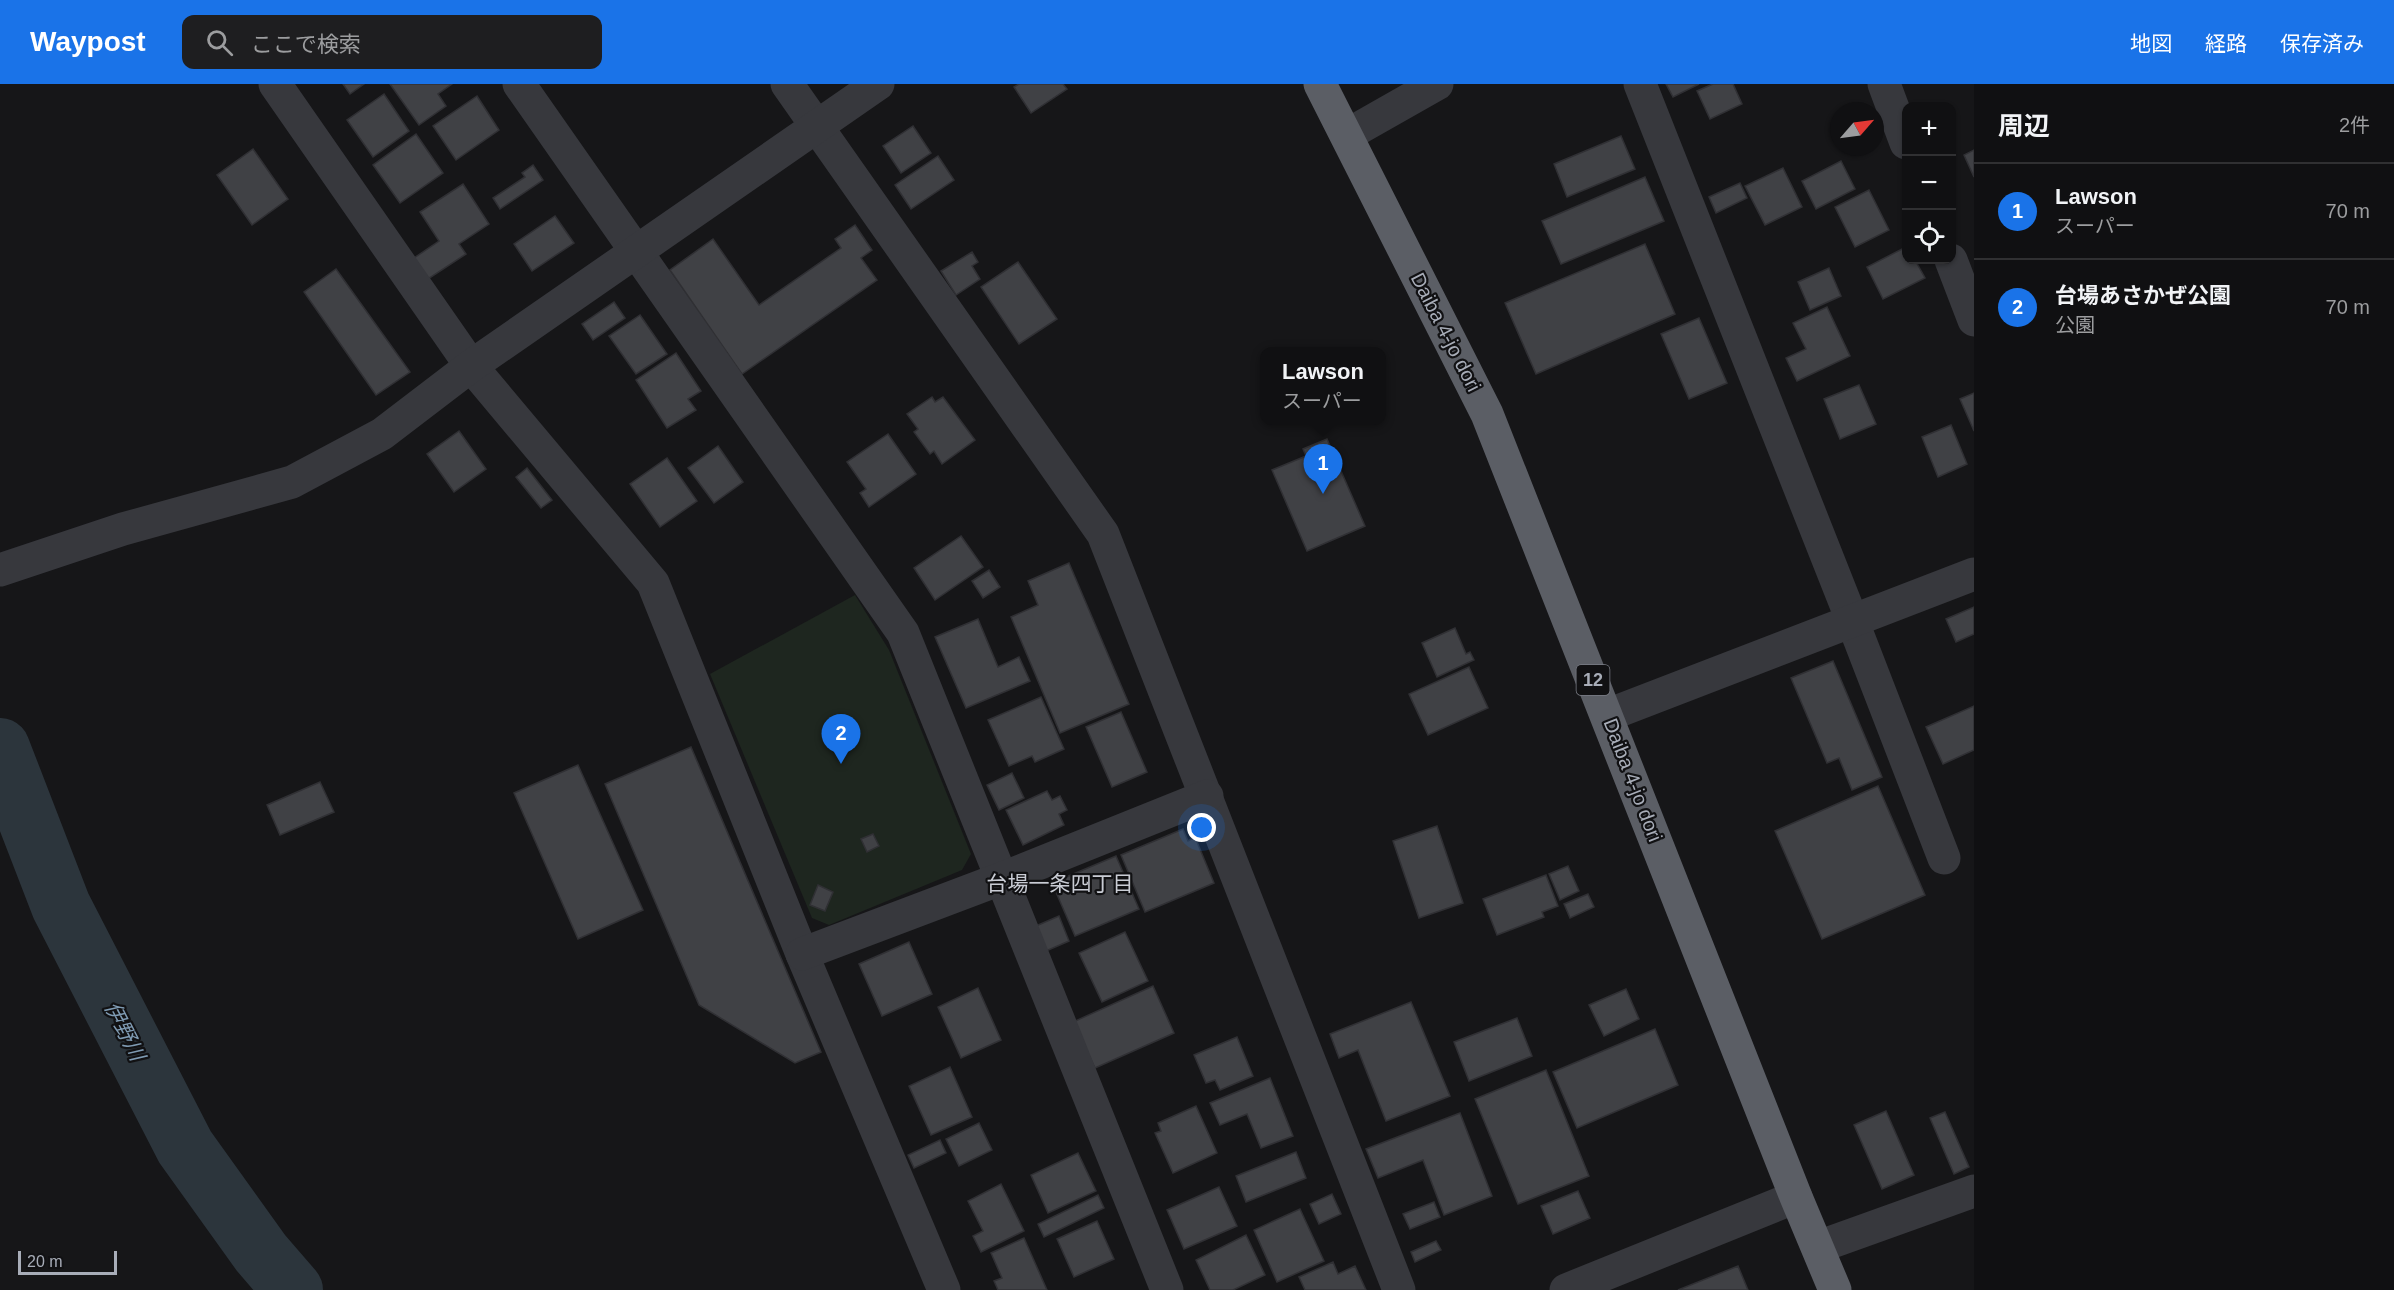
<!DOCTYPE html>
<html lang="ja">
<head>
<meta charset="utf-8">
<style>
  :root { --surface:#101012; --page:#1e1e20; --text:#f1f3f6; --muted:#9c9d9f; --line:#303032; --accent:#1a73e8 }
  body { margin:0; font-family:Helvetica,"Noto Sans JP",sans-serif; background:var(--page); color:var(--text) }
  .controls { position:absolute; right:18px; top:18px; display:grid; overflow:hidden; border-radius:12px; box-shadow:0 2px 4px #0004 }
  .controls button { width:54px; height:54px; display:grid; place-items:center; padding:0; border:0; border-bottom:2px solid var(--line); background:var(--surface); color:var(--text); font:30px sans-serif }
  .compass { position:absolute; left:1830px; top:18px; width:54px; height:54px; border-radius:50%; background:var(--surface); box-shadow:0 2px 4px #0004; rotate:62deg }
  .scale { position:absolute; left:18px; bottom:15px; width:99px; box-sizing:border-box; padding-left:6px; border:3px solid #a8adb8; border-top:0; font-size:16px; line-height:21px; white-space:nowrap; color:#a8adb8; -webkit-text-stroke:4px #111113; paint-order:stroke }
  .you { position:absolute; left:1202px; top:744px; width:21px; height:21px; margin:-15px; border:4px solid #fff; border-radius:50%; background:#1a73e8; box-shadow:0 0 0 9px #1a73e833 }
  .badge { display:grid; place-items:center; width:39px; height:39px; border-radius:50%; background:var(--accent); color:#fff; font-size:20px; font-weight:700 }
  .pin { position:absolute; translate:-50% -50px; filter:drop-shadow(0 2px 3px #0008) }
  .pin::after { content:''; position:absolute; top:32px; width:21px; height:18px; background:inherit; clip-path:polygon(0 0,100% 0,50% 100%) }
  .popup { position:absolute; left:1260px; top:263px; width:126px; height:78px; box-sizing:border-box; display:grid; place-content:center; border-radius:12px; background:var(--surface); filter:drop-shadow(0 2px 4px #0005); font-size:20px; white-space:nowrap; color:var(--muted) }
  .popup b { font-size:22px; color:var(--text) }
  .popup::after { content:''; position:absolute; left:50%; top:100%; margin-left:-12px; border:12px solid transparent; border-top-color:var(--surface) }
  .list { margin:0; padding:0; list-style:none }
  h2 { display:flex; justify-content:space-between; align-items:center; height:78px; margin:0; padding:0 24px; font-size:26px }
  h2 small { font-size:20px; font-weight:400; color:var(--muted) }
  .list li { display:grid; grid-template-columns:39px 1fr auto; gap:18px; align-items:center; box-sizing:border-box; height:96px; padding:0 24px; border-top:2px solid var(--line) }
  .list b { display:block; font-size:22px; white-space:nowrap }
  .list p { margin:0; font-size:20px; white-space:nowrap; color:var(--muted) }
  .list em { font-size:20px; font-style:normal; color:var(--muted) }
  .icon { flex:none; width:33px; height:33px; fill:none; stroke:currentColor; stroke-width:2; stroke-linecap:round; stroke-linejoin:round }
  .map { position:relative; flex:none; width:1974px; height:1206px; overflow:hidden }
  header { display:flex; align-items:center; gap:36px; box-sizing:border-box; height:84px; padding:0 30px; background:var(--accent); color:#fff }
  header strong { font-size:28px }
  nav { display:flex; gap:33px; margin-inline-start:auto; font-size:21px }
  .search { width:420px; height:54px; background:var(--page); display:flex; align-items:center; gap:15px; box-sizing:border-box; padding:0 21px; border-radius:12px; color:var(--muted); font-size:22px }
  main { display:flex }
  aside { flex:1; background:var(--surface) }
  .map>svg:first-child { display:block }
  .green { fill:#1e261f }
  .lines { fill:none; stroke-linecap:round; stroke-linejoin:round }
  .river { stroke:#2c353c; stroke-width:60 }
  .building { fill:#404145; stroke:#303034; stroke-width:1.5 }
  .minor { stroke:#37383d; stroke-width:33 }
  .tertiary { stroke:#37383d; stroke-width:33 }
  .trunk { stroke:#5b5e65; stroke-width:33 }
  .labels { text-anchor:middle; dominant-baseline:central; stroke-width:4.5; stroke-linejoin:round; paint-order:stroke }
  .shield { fill:#111113; stroke:#7b7e86; stroke-width:1.5 }
  .shield-label { font-size:18px; font-weight:bold; fill:#a8adb8 }
  .street-label { font-size:20px; fill:#a8adb8; stroke:#111113 }
  .neighbourhood-label { font-size:21px; fill:#c9ccd4; stroke:#111113 }
  .water-label { font-size:21px; font-style:italic; fill:#7f9bb3; stroke:#111113 }
</style>
</head>
<body>
<header>
<strong>Waypost</strong>
<div class="search"><svg class="icon" aria-label="search" viewBox="0 0 24 24"><circle cx="10" cy="10" r="6"/><path d="M15 15l6 6"/></svg>ここで検索</div>
<nav><a>地図</a><a>経路</a><a>保存済み</a></nav>
</header>
<main>
<div class="map">
<svg width="1974" height="1206" viewBox="0 0 1974 1206">
  <rect width="100%" height="100%" fill="#161618"/>
  <path class="green" d="M855,511L889,566L971,770L962,786L829,841L812,834L710,590Z"/>
  <g class="lines">
    <path class="river" d="M0,664L61,822L185,1063L261,1169L293,1206"/>
  </g>
  <g class="building">
    <path d="M343,0H364L350,10Z"/>
    <path d="M390,0H452L438,10L446,22L419,41Z"/>
    <path d="M1019,0H1063L1067,5L1031,29L1014,3Z"/>
    <path d="M1666,0H1699L1673,13Z"/>
    <path d="M1713,0H1733L1742,20L1710,35L1697,7Z"/>
    <path d="M384,10L409,47L373,73L347,36Z"/>
    <path d="M477,12L499,46L456,76L433,42Z"/>
    <path d="M913,42L931,69L901,89L883,62Z"/>
    <path d="M416,50L443,89L400,119L373,81Z"/>
    <path d="M1621,52L1635,85L1567,113L1554,80Z"/>
    <path d="M253,65L288,115L252,141L217,91Z"/>
    <path d="M1974,66V93L1964,71Z"/>
    <path d="M938,72L954,96L911,125L895,101Z"/>
    <path d="M1841,77L1855,105L1816,125L1802,97Z"/>
    <path d="M533,81L543,96L500,125L493,114L525,93L522,89Z"/>
    <path d="M1783,84L1802,123L1765,141L1745,102Z"/>
    <path d="M1645,93L1664,137L1561,180L1542,137Z"/>
    <path d="M1740,99L1747,114L1716,129L1709,113Z"/>
    <path d="M463,100L489,140L459,160L466,170L428,195L414,174L439,157L420,128Z"/>
    <path d="M1869,106L1889,146L1855,163L1835,123Z"/>
    <path d="M555,132L574,159L532,187L514,160Z"/>
    <path d="M855,141L872,166L861,174L877,196L742,290L670,186L713,155L759,221L841,164L835,155Z"/>
    <path d="M1645,160L1675,230L1536,290L1505,219Z"/>
    <path d="M1906,163V176H1915L1925,194L1883,215L1867,183Z"/>
    <path d="M972,168L978,178L972,182L980,195L956,211L941,187Z"/>
    <path d="M1018,178L1057,235L1019,260L981,203Z"/>
    <path d="M1829,184L1841,212L1810,226L1798,198Z"/>
    <path d="M336,185L410,288L376,311L304,208Z"/>
    <path d="M614,218L625,234L593,256L582,240Z"/>
    <path d="M1827,223L1850,272L1797,297L1786,274L1806,265L1793,239Z"/>
    <path d="M640,231L667,270L636,290L609,252Z"/>
    <path d="M1699,234L1727,299L1689,315L1661,250Z"/>
    <path d="M676,269L701,307L688,315L696,326L667,344L636,296Z"/>
    <path d="M1859,301L1876,340L1840,355L1824,315Z"/>
    <path d="M1974,309V347L1960,315Z"/>
    <path d="M932,313L935,318L943,313L975,356L942,380L934,367L930,370L914,348L918,345L907,330Z"/>
    <path d="M1951,341L1967,380L1938,393L1922,353Z"/>
    <path d="M459,347L486,385L454,408L427,370Z"/>
    <path d="M888,350L916,390L869,423L860,409L866,405L847,378Z"/>
    <path d="M1327,355L1365,442L1307,467L1272,386L1306,372L1303,365Z"/>
    <path d="M718,362L743,398L714,419L688,384Z"/>
    <path d="M667,374L697,417L660,443L630,400Z"/>
    <path d="M527,384L552,416L541,424L516,393Z"/>
    <path d="M961,452L983,483L935,516L914,484Z"/>
    <path d="M1069,479L1129,620L1060,649L1011,533L1038,521L1028,497Z"/>
    <path d="M989,486L1000,503L983,514L972,497Z"/>
    <path d="M1974,523V550L1956,558L1946,535Z"/>
    <path d="M978,535L998,583L1019,573L1030,597L966,624L935,553Z"/>
    <path d="M1455,544L1466,570L1470,568L1474,576L1437,593L1422,559Z"/>
    <path d="M1833,577L1882,693L1852,706L1839,674L1827,679L1791,594Z"/>
    <path d="M1469,583L1488,624L1428,651L1409,610Z"/>
    <path d="M1041,613L1064,665L1035,678L1032,672L1009,682L988,636Z"/>
    <path d="M1974,622V666L1943,680L1926,643Z"/>
    <path d="M1121,628L1147,688L1112,703L1086,643Z"/>
    <path d="M691,663L821,968L795,979L699,921L605,700Z"/>
    <path d="M578,681L643,826L578,855L514,709Z"/>
    <path d="M1012,689L1024,714L999,726L987,701Z"/>
    <path d="M320,698L334,728L280,751L267,721Z"/>
    <path d="M1878,702L1925,811L1822,855L1775,747Z"/>
    <path d="M1047,707L1052,716L1060,712L1067,726L1059,730L1064,741L1023,761L1006,726Z"/>
    <path d="M1437,742L1463,819L1419,834L1393,757Z"/>
    <path d="M1183,745L1188,757L1195,753L1214,799L1145,828L1121,771Z"/>
    <path d="M873,750L879,762L867,768L861,755Z"/>
    <path d="M1116,772L1139,825L1075,852L1052,799Z"/>
    <path d="M1568,782L1579,807L1560,816L1549,790Z"/>
    <path d="M1546,791L1558,822L1542,828L1544,833L1497,851L1483,815Z"/>
    <path d="M818,801L833,808L825,827L810,821Z"/>
    <path d="M1588,810L1594,823L1570,834L1564,820Z"/>
    <path d="M1059,832L1069,857L1046,867L1036,842Z"/>
    <path d="M1125,848L1148,897L1102,918L1079,869Z"/>
    <path d="M909,858L932,910L882,932L859,880Z"/>
    <path d="M1153,902L1174,949L1095,984L1073,938Z"/>
    <path d="M978,904L1001,956L961,974L938,923Z"/>
    <path d="M1626,905L1639,935L1604,952L1589,921Z"/>
    <path d="M1411,918L1450,1012L1386,1037L1358,966L1339,974L1330,950Z"/>
    <path d="M1517,934L1532,972L1469,997L1454,958Z"/>
    <path d="M1655,945L1678,1001L1577,1044L1553,988Z"/>
    <path d="M1237,953L1253,992L1220,1006L1215,996L1206,999L1194,971Z"/>
    <path d="M950,983L972,1033L931,1051L909,1002Z"/>
    <path d="M1546,986L1589,1092L1518,1120L1475,1015Z"/>
    <path d="M1270,994L1293,1052L1261,1064L1247,1030L1220,1041L1210,1019Z"/>
    <path d="M1196,1022L1217,1069L1173,1089L1155,1049L1161,1047L1158,1039Z"/>
    <path d="M1886,1027L1914,1091L1882,1105L1854,1041Z"/>
    <path d="M1945,1028L1969,1083L1954,1090L1930,1034Z"/>
    <path d="M1460,1029L1492,1112L1444,1131L1423,1076L1378,1094L1366,1065Z"/>
    <path d="M979,1039L992,1066L959,1082L946,1055Z"/>
    <path d="M940,1056L946,1069L914,1084L908,1071Z"/>
    <path d="M1296,1068L1306,1094L1246,1118L1236,1092Z"/>
    <path d="M1078,1069L1096,1107L1048,1129L1031,1091Z"/>
    <path d="M1001,1100L1024,1147L981,1168L973,1152L983,1147L968,1117Z"/>
    <path d="M1219,1103L1237,1142L1184,1165L1167,1126Z"/>
    <path d="M1578,1107L1590,1134L1553,1150L1541,1122Z"/>
    <path d="M1332,1110L1341,1130L1319,1140L1310,1120Z"/>
    <path d="M1098,1111L1104,1124L1044,1153L1038,1140Z"/>
    <path d="M1434,1118L1440,1133L1410,1145L1403,1130Z"/>
    <path d="M1300,1125L1324,1177L1277,1198L1254,1146Z"/>
    <path d="M1097,1137L1114,1175L1074,1193L1057,1155Z"/>
    <path d="M1246,1151L1265,1191L1233,1206H1210L1196,1176Z"/>
    <path d="M1024,1154L1047,1206H998L994,1197L1002,1194L991,1169Z"/>
    <path d="M1436,1157L1441,1166L1415,1178L1411,1168Z"/>
    <path d="M1333,1178L1338,1190L1355,1182L1366,1206H1305L1299,1193Z"/>
    <path d="M1738,1182L1748,1206H1678Z"/>
  </g>
  <g class="lines">
    <g class="minor">
      <path d="M275,0L471,282L653,499L802,870L944,1206"/>
      <path d="M519,0L903,549L1167,1206"/>
      <path d="M787,0L1103,450L1399,1206"/>
      <path d="M1640,0L1852,536L1944,774"/>
      <path d="M1884,0L1906,59"/>
      <path d="M1347,51L1437,0"/>
      <path d="M1951,176L1974,236"/>
      <path d="M1608,631L1974,490"/>
      <path d="M802,870L1003,794L1207,712"/>
      <path d="M1818,1163L1974,1107"/>
      <path d="M1566,1206L1796,1113"/>
    </g>
    <path class="tertiary" d="M0,486L123,445L292,398L382,350L471,282L878,0"/>
    <path class="trunk" d="M1320,0L1487,330L1796,1113L1835,1206"/>
  </g>
  <g class="labels">
    <rect class="shield" x="1576.5" y="581" width="33" height="30" rx="4.5"/>
    <g class="shield-label">
      <text x="1593" y="596">12</text>
    </g>
    <g class="street-label">
      <text transform="translate(1446 248) rotate(63)">Daiba 4-jo dori</text>
      <text transform="translate(1633 696) rotate(69)">Daiba 4-jo dori</text>
    </g>
    <g class="neighbourhood-label">
      <text x="1060" y="799">台場一条四丁目</text>
    </g>
    <g class="water-label">
      <text transform="translate(125 947) rotate(63)">伊野川</text>
    </g>
  </g>
</svg>
<div class="controls">
<button>+</button>
<button>−</button>
<button><svg class="icon" aria-label="locate" viewBox="0 0 24 24"><circle cx="12" cy="12" r="6"/><path d="M12 2v4M12 18v4M2 12h4M18 12h4"/></svg></button>
</div>
<svg class="compass" viewBox="-18 -18 36 36"><path d="M0-13l5 13h-10z" fill="#e53935"/><path d="M0 13l5-13h-10z" fill="#9c9d9f"/></svg>
<div class="scale">20 m</div>
<div class="you"></div>
<div class="pin badge" style="left:1323px;top:410px">1</div>
<div class="popup"><b>Lawson</b>スーパー</div>
<div class="pin badge" style="left:841px;top:680px">2</div>
</div>
<aside>
<h2>周辺<small>2件</small></h2>
<ul class="list">
<li><span class="badge">1</span><div><b>Lawson</b><p>スーパー</p></div><em>70 m</em></li>
<li><span class="badge">2</span><div><b>台場あさかぜ公園</b><p>公園</p></div><em>70 m</em></li>
</ul>
</aside>
</main>
</body>
</html>
